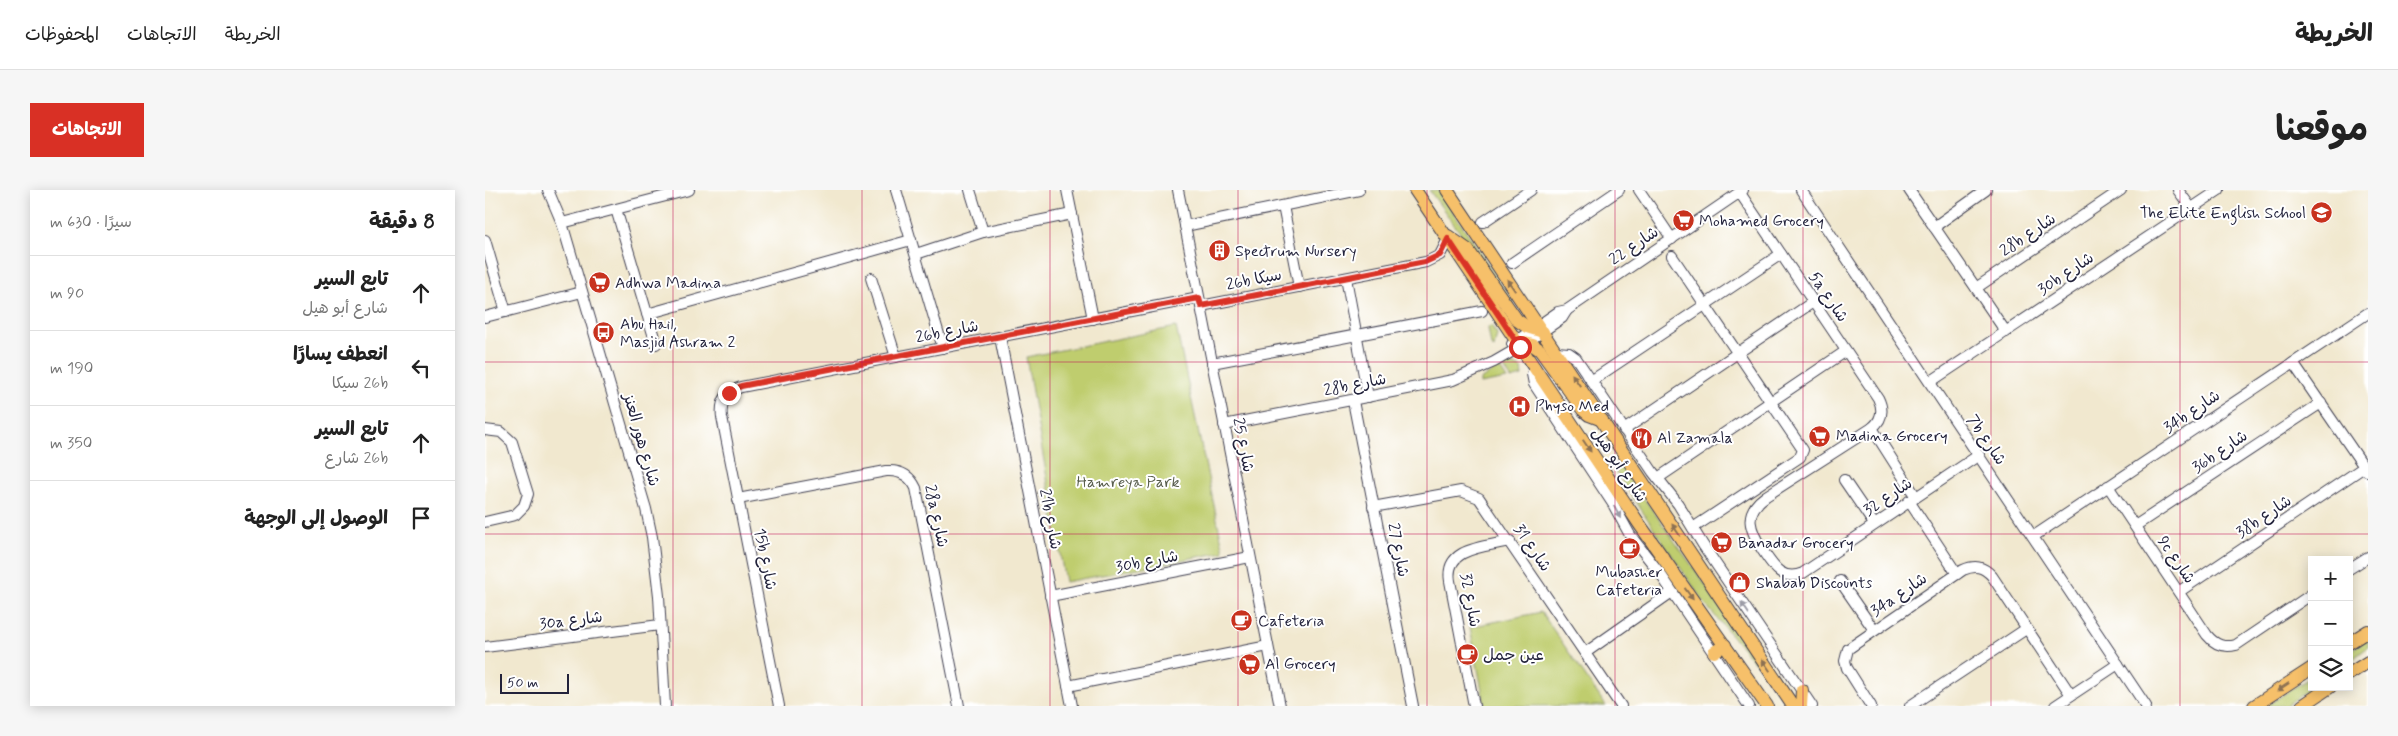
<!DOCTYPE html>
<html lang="ar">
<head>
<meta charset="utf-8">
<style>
  :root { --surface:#fff; --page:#f6f6f6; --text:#222; --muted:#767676; --line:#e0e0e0; --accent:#d93025 }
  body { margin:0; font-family:Mynerve,"Playpen Sans Arabic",sans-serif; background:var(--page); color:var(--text); direction:rtl }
  .controls { position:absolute; right:15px; bottom:15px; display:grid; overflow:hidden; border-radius:0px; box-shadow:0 2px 12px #0003 }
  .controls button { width:45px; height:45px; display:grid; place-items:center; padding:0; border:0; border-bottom:1px solid var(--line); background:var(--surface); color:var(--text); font:25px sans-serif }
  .scale { position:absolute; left:15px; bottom:12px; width:69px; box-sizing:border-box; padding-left:5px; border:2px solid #22223b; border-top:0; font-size:14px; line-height:18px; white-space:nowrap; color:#22223b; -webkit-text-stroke:4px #fff; paint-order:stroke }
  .stop { position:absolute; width:15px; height:15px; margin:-11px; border:4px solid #d93025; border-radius:50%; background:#fff }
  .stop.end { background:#d93025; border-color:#fff; box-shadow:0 1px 5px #0008 }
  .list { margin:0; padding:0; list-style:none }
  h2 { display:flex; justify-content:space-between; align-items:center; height:65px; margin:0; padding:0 20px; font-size:21px }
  h2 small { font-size:16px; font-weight:400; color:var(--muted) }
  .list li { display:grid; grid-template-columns:32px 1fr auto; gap:15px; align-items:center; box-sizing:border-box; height:75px; padding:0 20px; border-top:1px solid var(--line) }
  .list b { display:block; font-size:19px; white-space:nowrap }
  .list p { margin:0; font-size:16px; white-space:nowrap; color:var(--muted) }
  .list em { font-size:16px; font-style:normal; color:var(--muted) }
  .icon { flex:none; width:28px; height:28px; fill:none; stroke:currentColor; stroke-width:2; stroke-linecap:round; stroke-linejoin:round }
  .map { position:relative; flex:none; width:1883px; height:516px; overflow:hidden; direction:ltr; border-radius:0px }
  header { display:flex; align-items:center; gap:30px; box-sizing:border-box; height:70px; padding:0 25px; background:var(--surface); border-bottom:1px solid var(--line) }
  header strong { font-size:24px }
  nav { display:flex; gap:28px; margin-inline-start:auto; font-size:18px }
  .intro { display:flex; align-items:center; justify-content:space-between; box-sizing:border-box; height:120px; padding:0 30px }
  h1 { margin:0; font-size:35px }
  .button { padding:12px 22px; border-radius:0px; background:var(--accent); color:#fff; font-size:18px; font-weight:700 }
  main { display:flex; gap:30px; padding:0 30px }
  aside { flex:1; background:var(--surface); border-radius:0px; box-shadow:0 2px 12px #0003 }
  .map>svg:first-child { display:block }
  .green { fill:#bfcd6e; stroke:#707854 }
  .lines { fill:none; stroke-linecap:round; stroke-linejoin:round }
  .minor-casing { stroke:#414051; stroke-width:12 }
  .major-casing { stroke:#414051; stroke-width:14 }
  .minor { stroke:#fff; stroke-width:10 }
  .major { stroke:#f6c06b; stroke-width:12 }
  .oneway { fill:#8c7153 }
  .oneway2 { fill:#9c9ca7 }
  .route { stroke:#d93025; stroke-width:6 }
  .grid { fill:none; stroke:#c2185b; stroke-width:1; stroke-opacity:0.55 }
  .labels { text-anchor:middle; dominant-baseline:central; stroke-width:4; stroke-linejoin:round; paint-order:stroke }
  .poi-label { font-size:16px; fill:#22223b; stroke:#fff; text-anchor:start }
  .street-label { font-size:16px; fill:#22223b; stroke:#fff }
  .park-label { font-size:16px; fill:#595e4d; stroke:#fff }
</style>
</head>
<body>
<header>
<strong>الخريطة</strong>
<nav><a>الخريطة</a><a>الاتجاهات</a><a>المحفوظات</a></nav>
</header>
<div class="intro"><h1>موقعنا</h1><a class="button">الاتجاهات</a></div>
<main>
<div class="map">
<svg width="1883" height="516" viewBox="0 0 1883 516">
  <rect width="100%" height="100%" fill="#fff"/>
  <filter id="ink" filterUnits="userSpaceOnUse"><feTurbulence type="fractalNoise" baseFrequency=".02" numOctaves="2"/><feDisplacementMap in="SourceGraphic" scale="10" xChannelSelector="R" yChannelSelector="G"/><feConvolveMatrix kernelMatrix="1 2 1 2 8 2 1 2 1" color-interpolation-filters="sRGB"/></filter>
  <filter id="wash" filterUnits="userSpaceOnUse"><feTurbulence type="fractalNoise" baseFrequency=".0096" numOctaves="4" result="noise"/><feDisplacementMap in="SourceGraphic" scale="20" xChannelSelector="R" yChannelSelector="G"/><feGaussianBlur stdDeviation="1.12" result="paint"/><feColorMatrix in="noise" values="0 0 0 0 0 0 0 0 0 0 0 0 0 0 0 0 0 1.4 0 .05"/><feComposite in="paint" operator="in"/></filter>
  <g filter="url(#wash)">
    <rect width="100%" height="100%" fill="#f1e8cf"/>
    <g class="green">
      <path d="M944,0H953L1030,113L1027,114Z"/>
      <path d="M1006,135L1012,145L1009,158L1006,156L1003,138Z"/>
      <path d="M691,137L739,362L580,392L541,167Z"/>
      <path d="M1024,173L1036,178L1037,186L1026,189L1018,175Z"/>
      <path d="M1014,177L1022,189L995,194V190Z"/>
      <path d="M1136,276L1215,387L1273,474L1269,472L1220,414L1130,281Z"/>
      <path d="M1056,422L1121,516H1000L985,437Z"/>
      <path d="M1883,449V457L1864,472V461Z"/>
      <path d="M1827,486L1828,497L1800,516H1781Z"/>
    </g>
  </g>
  <g filter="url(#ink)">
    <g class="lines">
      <defs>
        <g id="minor">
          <path d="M63,0L77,33L161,319L167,347L174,406L180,516"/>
          <path d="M411,0L458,158"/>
          <path d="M485,0L498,42"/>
          <path d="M582,0L608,129"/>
          <path d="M693,0L795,516"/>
          <path d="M1154,0L1187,49"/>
          <path d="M1316,0L1661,516"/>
          <path d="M1424,0L1521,142"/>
          <path d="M1693,0L1706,18"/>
          <path d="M1255,3L1393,208C1399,220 1397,230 1387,238L1281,306C1257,323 1265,340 1278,361C1288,376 1297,392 1318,383L1494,265"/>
          <path d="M798,16L814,97"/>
          <path d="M131,19L171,154"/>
          <path d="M998,32L1046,0"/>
          <path d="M77,33L204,0"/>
          <path d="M700,36L874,0"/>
          <path d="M1449,37L1501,0"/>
          <path d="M0,50L21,122"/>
          <path d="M431,64L498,42L587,24"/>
          <path d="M1187,66L1318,260L1315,267L1208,338"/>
          <path d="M1027,73L1134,0"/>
          <path d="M386,88L411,167"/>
          <path d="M861,88L883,207"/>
          <path d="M1491,98L1636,0"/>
          <path d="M716,116L941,72L955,65L963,49"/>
          <path d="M162,124L426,50"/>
          <path d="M0,127L97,102"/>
          <path d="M515,147L587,516"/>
          <path d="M1027,154L1073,122L1082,120L1258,0"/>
          <path d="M1072,162L1084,163L1091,168L1168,282L1193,314L1218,355L1327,516"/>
          <path d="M727,173L997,121"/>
          <path d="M1808,173L1882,281"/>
          <path d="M1050,177L1047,184L1049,194L1128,314L1145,345L1174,382L1264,516"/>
          <path d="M1106,191L1296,64"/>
          <path d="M1445,192L1734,0"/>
          <path d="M868,211L928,516"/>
          <path d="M739,235L968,190L1009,172L1035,157L1077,128L1082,120"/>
          <path d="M1387,238L1431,307"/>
          <path d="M0,240L16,242L27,252L43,304L39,316L30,325L0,332"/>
          <path d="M1139,240L1328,112"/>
          <path d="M1173,288L1361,161"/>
          <path d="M1359,290L1389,334"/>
          <path d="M1623,296L1722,445C1730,455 1739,458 1751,455L1827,404"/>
          <path d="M253,309L401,281C415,280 425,285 431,298L474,516"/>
          <path d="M1424,311L1472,384"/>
          <path d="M888,317L976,301L994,308L1136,516"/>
          <path d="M1650,336L1836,213"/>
          <path d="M1549,346L1883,123"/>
          <path d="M1864,379L1883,367"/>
          <path d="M1355,391L1389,440"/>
          <path d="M1695,401L1879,277"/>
          <path d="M565,406L765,367"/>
          <path d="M0,457L175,435"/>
          <path d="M1100,463L1187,402"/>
          <path d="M583,496L783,456"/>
          <path d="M294,516L237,227C235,212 241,202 256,197L714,108"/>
          <path d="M989,516L965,391C959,357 1001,357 1025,351"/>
          <path d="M1386,516L1362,478L1360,471L1363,459L1478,380C1490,375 1498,376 1507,386L1586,505"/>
          <path d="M1425,516L1541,439"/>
          <path d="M1570,516L1633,474"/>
        </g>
        <g id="major">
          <path d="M930,0L1155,335L1282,516"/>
          <path d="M962,0L1308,516"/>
          <path d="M963,46L983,60L1032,130L1042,137L1058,142"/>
          <path d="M1031,151L1048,155L1055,160L1098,220L1104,225L1117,230"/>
          <path d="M1864,453L1883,441"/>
          <path d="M1229,462L1240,455"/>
          <path d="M1864,484L1883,472"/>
          <path d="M1316,516L1317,500"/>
          <path d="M1769,516L1827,478"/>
          <path d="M1817,516L1845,497"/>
        </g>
      </defs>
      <use href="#minor" class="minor-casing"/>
      <use href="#major" class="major-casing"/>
      <use href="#minor" class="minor"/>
      <use href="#major" class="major"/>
    </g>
    <defs><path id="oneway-solid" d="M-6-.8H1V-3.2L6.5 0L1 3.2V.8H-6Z" transform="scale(1.25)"/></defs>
    <g class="oneway">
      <use href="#oneway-solid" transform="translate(1026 95) rotate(-124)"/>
      <use href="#oneway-solid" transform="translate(1091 190) rotate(-124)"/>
      <use href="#oneway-solid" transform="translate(1102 256) rotate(56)"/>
      <use href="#oneway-solid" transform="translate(1191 340) rotate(-124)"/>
      <use href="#oneway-solid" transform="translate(1204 404) rotate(54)"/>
      <use href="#oneway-solid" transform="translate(1281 475) rotate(-124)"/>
      <use href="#oneway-solid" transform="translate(1798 497) rotate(146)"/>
    </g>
    <g class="oneway2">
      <use href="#oneway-solid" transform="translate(1132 322) rotate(62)"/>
      <use href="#oneway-solid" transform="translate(1260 418) rotate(-124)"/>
    </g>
  </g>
  <g class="lines" filter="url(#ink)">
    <path class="route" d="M244,203L256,196L714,108L716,116L940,72L955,65L963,49L1035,157"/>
  </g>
  <path class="grid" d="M188,0V516M377,0V516M565,0V516M753,0V516M942,0V516M1130,0V516M1318,0V516M1506,0V516M1695,0V516M0,172H1883M0,344H1883"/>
  <defs>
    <symbol id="school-disc" viewBox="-11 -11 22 22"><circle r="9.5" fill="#c8321e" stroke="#fff"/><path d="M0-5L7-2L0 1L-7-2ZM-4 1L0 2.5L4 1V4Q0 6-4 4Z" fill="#fff"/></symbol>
    <symbol id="supermarket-disc" viewBox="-11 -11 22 22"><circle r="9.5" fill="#c8321e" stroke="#fff"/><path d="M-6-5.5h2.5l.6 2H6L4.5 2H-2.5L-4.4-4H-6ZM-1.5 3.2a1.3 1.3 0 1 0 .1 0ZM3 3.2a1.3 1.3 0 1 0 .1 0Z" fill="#fff"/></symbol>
    <symbol id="building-disc" viewBox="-11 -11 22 22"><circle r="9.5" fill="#c8321e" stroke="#fff"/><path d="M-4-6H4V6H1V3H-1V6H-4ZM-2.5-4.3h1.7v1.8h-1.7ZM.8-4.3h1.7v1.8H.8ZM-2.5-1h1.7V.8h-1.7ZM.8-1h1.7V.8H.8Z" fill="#fff"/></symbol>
    <symbol id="bus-disc" viewBox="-11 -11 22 22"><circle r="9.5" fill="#c8321e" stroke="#fff"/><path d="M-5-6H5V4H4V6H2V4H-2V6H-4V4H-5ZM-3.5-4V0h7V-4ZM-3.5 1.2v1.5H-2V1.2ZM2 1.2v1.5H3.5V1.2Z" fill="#fff"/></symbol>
    <symbol id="hospital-disc" viewBox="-11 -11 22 22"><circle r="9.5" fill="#c8321e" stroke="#fff"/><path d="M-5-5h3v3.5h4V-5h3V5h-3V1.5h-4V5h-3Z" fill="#fff"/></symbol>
    <symbol id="restaurant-disc" viewBox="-11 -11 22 22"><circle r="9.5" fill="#c8321e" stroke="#fff"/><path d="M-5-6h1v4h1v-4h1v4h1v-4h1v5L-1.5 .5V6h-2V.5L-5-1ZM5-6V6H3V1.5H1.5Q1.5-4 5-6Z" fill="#fff"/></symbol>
    <symbol id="cafe-disc" viewBox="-11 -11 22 22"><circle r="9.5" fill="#c8321e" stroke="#fff"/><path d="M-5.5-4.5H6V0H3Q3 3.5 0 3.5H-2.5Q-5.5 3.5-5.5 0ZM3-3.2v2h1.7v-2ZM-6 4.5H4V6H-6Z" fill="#fff"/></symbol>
    <symbol id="shop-disc" viewBox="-11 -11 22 22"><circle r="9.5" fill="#c8321e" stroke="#fff"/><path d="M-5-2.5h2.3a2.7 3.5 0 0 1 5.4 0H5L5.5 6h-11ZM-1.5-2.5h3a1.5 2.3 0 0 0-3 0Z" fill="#fff"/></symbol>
  </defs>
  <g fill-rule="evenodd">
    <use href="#school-disc" x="1824" y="10" width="25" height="25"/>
    <use href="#supermarket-disc" x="1186" y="18" width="25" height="25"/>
    <use href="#building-disc" x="722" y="48" width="25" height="25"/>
    <use href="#supermarket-disc" x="102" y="80" width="25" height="25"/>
    <use href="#bus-disc" x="106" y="130" width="25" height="25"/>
    <use href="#hospital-disc" x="1022" y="204" width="25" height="25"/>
    <use href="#supermarket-disc" x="1322" y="234" width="25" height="25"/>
    <use href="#restaurant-disc" x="1144" y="236" width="25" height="25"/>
    <use href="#supermarket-disc" x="1224" y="340" width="25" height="25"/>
    <use href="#cafe-disc" x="1132" y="346" width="25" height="25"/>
    <use href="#shop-disc" x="1242" y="380" width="25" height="25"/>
    <use href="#cafe-disc" x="744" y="418" width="25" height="25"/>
    <use href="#cafe-disc" x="970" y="452" width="25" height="25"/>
    <use href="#supermarket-disc" x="752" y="462" width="25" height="25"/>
  </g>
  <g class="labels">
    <g class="poi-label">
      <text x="1821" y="23" text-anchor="end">The Elite English School</text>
      <text x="1214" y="31">Mohamed Grocery</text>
      <text x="750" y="61">Spectrum Nursery</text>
      <text x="130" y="93">Adhwa Madina</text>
      <text x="135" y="134">Abu Hail,<tspan x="135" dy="18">Masjid Ashram 2</tspan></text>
      <text x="1050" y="216">Physo Med</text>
      <text x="1351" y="246">Madina Grocery</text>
      <text x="1172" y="248">Al Zamala</text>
      <text x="1253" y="353">Banadar Grocery</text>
      <text x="1144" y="382" text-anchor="middle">Mubasher<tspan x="1144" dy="18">Cafeteria</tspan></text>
      <text x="1271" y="393">Shabab Discounts</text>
      <text x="773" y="431">Cafeteria</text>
      <text x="998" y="465">عين جمل</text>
      <text x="780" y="474">Al Grocery</text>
    </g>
    <g class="street-label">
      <text transform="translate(1543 45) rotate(-34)">28b شارع</text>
      <text transform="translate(1149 56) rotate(-34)">شارع 22</text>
      <text transform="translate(1581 84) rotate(-34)">30b شارع</text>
      <text transform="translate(769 90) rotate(-11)">26b سيكا</text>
      <text transform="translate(1343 107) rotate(56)">5a شارع</text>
      <text transform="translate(462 142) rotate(-11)">26b شارع</text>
      <text transform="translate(870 195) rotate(-11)">28b شارع</text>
      <text transform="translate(1707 222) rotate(-34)">34b شارع</text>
      <text transform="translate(156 250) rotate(74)">شارع هور العنز</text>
      <text transform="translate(1501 250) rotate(56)">7b شارع</text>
      <text transform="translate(758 255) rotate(79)">شارع 25</text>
      <text transform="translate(1735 262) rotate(-34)">36b شارع</text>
      <text transform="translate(1134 275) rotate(56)">شارع أبو هيل</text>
      <text transform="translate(1403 307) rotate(-34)">شارع 32</text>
      <text transform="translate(451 326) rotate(78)">28a شارع</text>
      <text transform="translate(1779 327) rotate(-34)">38b شارع</text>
      <text transform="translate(565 329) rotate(79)">21b شارع</text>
      <text transform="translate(1047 358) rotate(56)">شارع 31</text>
      <text transform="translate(913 360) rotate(79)">شارع 27</text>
      <text transform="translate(280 369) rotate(79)">15b شارع</text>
      <text transform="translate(1691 370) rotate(56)">9c شارع</text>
      <text transform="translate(662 372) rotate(-11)">30b شارع</text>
      <text transform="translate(1414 405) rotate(-34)">34a شارع</text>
      <text transform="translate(985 410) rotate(80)">شارع 32</text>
      <text transform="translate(86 431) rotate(-7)">30a شارع</text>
    </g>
    <g class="park-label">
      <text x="643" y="292">Hamreya Park</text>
    </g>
  </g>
</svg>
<div class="controls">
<button>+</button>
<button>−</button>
<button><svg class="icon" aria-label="layers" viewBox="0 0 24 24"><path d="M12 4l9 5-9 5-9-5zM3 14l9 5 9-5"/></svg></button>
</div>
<div class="scale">50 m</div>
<div class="stop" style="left:1035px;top:157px"></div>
<div class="stop end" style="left:244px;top:203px"></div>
</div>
<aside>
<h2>8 دقيقة<small>سيرًا · 630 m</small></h2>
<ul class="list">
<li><svg class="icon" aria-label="ahead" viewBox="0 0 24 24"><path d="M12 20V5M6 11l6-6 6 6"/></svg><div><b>تابع السير</b><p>شارع أبو هيل</p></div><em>90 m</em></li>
<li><svg class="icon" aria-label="left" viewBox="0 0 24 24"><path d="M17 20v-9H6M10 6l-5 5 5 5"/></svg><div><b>انعطف يسارًا</b><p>26b سيكا</p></div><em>190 m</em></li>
<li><svg class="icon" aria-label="ahead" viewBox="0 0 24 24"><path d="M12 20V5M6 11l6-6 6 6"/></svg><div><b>تابع السير</b><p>26b شارع</p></div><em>350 m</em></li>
<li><svg class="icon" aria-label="arrive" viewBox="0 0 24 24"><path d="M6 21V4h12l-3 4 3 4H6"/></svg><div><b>الوصول إلى الوجهة</b></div></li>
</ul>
</aside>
</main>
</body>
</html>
